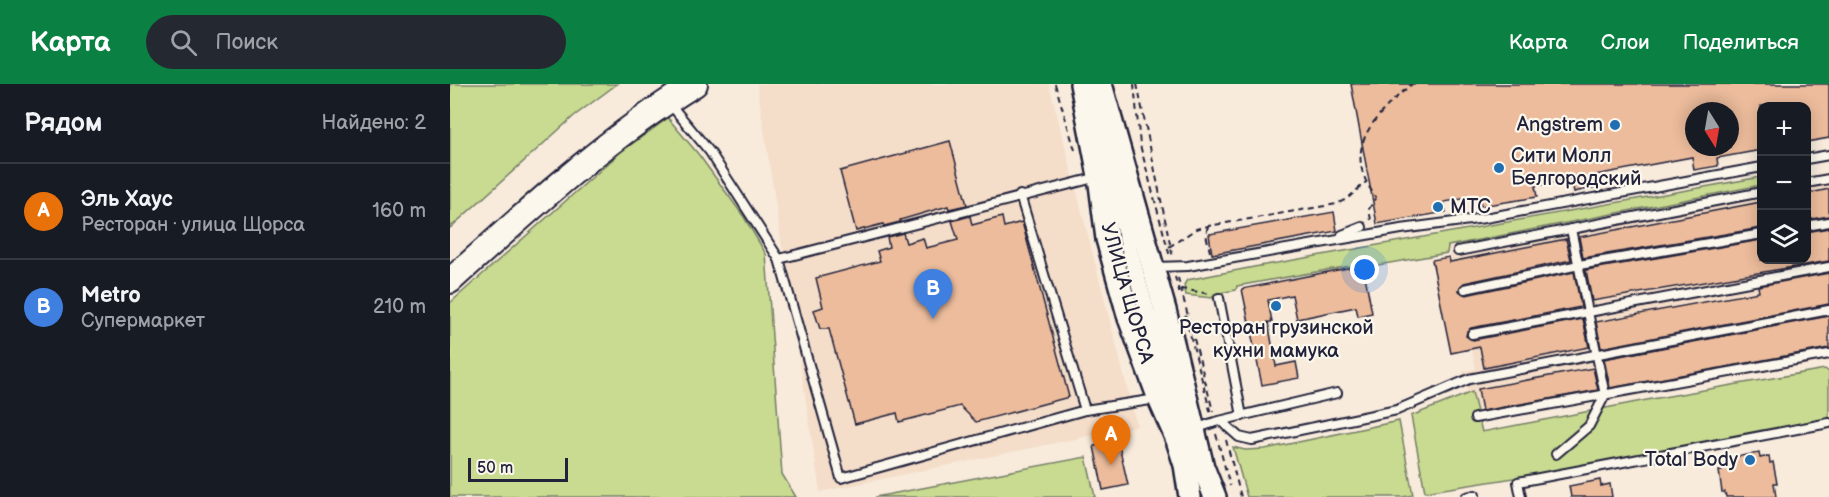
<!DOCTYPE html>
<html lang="ru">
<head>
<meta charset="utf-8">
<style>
  :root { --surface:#171b24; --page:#242831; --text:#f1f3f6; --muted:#9ea1a6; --line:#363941; --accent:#0b8043 }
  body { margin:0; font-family:"Balsamiq Sans",sans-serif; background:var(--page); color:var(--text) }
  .controls { position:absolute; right:18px; top:18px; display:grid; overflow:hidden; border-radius:12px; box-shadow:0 3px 15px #0003 }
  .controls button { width:54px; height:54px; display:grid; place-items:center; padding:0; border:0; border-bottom:2px solid var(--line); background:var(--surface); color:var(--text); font:30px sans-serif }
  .compass { position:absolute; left:1235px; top:18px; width:54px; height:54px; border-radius:50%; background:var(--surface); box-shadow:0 3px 15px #0003; rotate:169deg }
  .scale { position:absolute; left:18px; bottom:15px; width:100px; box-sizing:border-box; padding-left:6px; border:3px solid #22223b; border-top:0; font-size:16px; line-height:21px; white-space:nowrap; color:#22223b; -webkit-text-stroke:4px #fbf7ec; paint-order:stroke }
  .you { position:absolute; left:915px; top:186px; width:21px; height:21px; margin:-15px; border:4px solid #fff; border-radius:50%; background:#1a73e8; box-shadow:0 0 0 9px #1a73e833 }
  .badge { display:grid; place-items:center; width:39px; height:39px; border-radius:50%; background:var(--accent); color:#fff; font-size:20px; font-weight:700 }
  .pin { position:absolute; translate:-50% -50px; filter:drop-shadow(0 2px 3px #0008) }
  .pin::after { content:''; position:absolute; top:32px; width:21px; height:18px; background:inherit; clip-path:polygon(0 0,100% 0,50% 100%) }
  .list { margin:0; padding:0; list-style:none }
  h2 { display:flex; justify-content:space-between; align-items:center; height:78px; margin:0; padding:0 24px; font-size:26px }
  h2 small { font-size:20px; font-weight:400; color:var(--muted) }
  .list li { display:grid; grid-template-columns:39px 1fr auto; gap:18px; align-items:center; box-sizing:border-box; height:96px; padding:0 24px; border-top:2px solid var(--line) }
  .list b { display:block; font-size:22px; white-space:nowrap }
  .list p { margin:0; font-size:20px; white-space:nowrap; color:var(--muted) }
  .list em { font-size:20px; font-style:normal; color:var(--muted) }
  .icon { flex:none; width:33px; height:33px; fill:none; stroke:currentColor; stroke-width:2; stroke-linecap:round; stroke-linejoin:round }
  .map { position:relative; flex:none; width:1379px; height:413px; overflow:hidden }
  header { display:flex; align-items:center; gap:36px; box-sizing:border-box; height:84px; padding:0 30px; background:var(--accent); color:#fff }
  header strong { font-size:28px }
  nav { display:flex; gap:33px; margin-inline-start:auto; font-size:21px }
  .search { width:420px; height:54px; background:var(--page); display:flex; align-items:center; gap:15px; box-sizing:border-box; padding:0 21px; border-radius:33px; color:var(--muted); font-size:22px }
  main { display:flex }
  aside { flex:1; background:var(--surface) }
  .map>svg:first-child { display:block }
  .built { fill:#f4ddc9 }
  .green { fill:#c8db90; stroke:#757e66; stroke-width:1.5 }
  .building { fill:#ecbc9c; stroke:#22223b; stroke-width:1.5; fill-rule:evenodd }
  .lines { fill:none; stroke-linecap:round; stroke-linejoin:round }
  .service-casing { stroke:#22223b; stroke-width:12 }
  .minor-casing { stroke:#22223b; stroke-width:20 }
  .secondary-casing { stroke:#22223b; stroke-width:26 }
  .primary-casing { stroke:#22223b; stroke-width:28 }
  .path { stroke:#22223b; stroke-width:2; stroke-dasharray:6 4.5; stroke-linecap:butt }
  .service { stroke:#fbf7ec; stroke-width:8 }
  .minor { stroke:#fbf7ec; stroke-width:15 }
  .secondary { stroke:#fbf7ec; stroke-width:21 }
  .primary { stroke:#fbf7ec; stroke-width:24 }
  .poi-dot { fill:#1f6fb2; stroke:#fbf7ec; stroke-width:2 }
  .labels { text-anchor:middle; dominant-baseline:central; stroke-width:4.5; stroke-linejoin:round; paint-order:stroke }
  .poi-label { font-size:20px; fill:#22223b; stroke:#fbf7ec; text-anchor:end }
  .street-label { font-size:20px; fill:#22223b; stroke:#fbf7ec }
</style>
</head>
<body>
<header>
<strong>Карта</strong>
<div class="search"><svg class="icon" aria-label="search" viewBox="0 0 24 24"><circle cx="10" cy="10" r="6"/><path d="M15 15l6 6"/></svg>Поиск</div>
<nav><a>Карта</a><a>Слои</a><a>Поделиться</a></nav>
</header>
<main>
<aside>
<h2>Рядом<small>Найдено: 2</small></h2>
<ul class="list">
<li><span class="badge" style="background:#e8710a">A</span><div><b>Эль Хаус</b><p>Ресторан · улица Щорса</p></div><em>160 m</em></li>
<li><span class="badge" style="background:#3f7fe0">B</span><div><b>Metro</b><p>Супермаркет</p></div><em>210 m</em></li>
</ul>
</aside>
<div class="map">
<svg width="1379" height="413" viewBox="0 0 1379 413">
  <rect width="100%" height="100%" fill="#f8ebdc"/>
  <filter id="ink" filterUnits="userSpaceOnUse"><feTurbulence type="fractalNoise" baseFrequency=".0167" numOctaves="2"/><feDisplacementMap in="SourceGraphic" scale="12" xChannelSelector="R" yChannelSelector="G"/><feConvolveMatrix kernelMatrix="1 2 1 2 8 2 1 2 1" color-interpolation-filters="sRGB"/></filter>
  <g filter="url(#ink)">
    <g class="built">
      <path d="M307,0H599L687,342L370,408Z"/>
      <path d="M1379,90V277L1023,339L1013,287L1026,285L999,164L1311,103L1312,176H1356L1357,95Z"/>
    </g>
    <g class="green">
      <path d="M0,0H167L124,32L0,144Z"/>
      <path d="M218,34L249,71L294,133L316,170L332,390L346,413H0V219L171,68Z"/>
      <path d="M1311,93V101L998,162L997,169L917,183L916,179L787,202L786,206L764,210L762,214L736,211L734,201L737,196L804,183Z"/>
      <path d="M1375,285L1379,288V335L1096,389L975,408L961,332L1022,308L1032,348L1202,315Z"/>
      <path d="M949,337L963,411L953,413H797L783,363L795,366L815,365Z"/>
      <path d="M636,373L645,413H425Z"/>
    </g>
    <g class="building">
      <path d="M901,0H1379V54L1356,58V22H1311V66L1267,74L1268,82L1244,86L1242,73L1145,91L1147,103L1124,108L1121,95L1085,102L1087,113L1031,122L1029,112L994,118L996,128L927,140ZM1244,27H1280V63H1244Z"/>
      <path d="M500,57L517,121L499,125L498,122L450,136V138L434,142L433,140L406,147L390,87Z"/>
      <path d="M1379,105V132L1356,136V110Z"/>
      <path d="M1311,118V144L1133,174L1129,153Z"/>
      <path d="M884,128L887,147L762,170L759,150Z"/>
      <path d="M520,132L522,141L552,133L554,143L572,138L619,313L526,338L510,322L449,338L447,329L405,340L379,245H370L364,226L373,223L366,194L430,177L427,167L439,163L437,153L453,149L456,159L473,154L476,164L508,156L502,137Z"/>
      <path d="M1379,144V177L1142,217L1136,186L1311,156V176H1356V148Z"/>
      <path d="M1116,155L1121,176L1014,199L1010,203L1009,207L1016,211L1124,188L1131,223L1021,244L1017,247L1016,252L1023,256L1133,235L1139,263L1034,284L1030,263L1001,269L982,176L999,173L1000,178Z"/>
      <path d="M913,181L922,229L908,232L906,223L847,235L842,211L818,216L822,238H818L826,282L846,278L849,294L812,301L792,205Z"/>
      <path d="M1379,189V220L1151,264L1146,238L1309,208L1308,202Z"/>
      <path d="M1379,232V264L1160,304L1154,275Z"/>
      <path d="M1143,284L1148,306L1032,327L1028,305Z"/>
      <path d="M668,357L678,401L653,406L644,362Z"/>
      <path d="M1309,369L1310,374L1319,372L1320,379L1323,378L1327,399H1324L1326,413H1276L1275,408H1272L1269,387H1272L1271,381L1279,379L1278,374Z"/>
      <path d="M1150,396L1151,402L1160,400L1162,413H1121L1119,402Z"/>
    </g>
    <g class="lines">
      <defs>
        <g id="service">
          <path d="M220,20L260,68L329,175L648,93"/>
          <path d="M1356,75L1379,71"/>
          <path d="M1356,99L1379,95"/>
          <path d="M570,111L635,326"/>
          <path d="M1356,142L1379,138"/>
          <path d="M892,151L912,143"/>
          <path d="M1008,167L1312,108"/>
          <path d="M329,175L391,394L635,326L707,315"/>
          <path d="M705,183L738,182L951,145L1035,134L1312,83"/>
          <path d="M1015,205L1129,181L1312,150"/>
          <path d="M769,214L792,332"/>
          <path d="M1022,250L1379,183"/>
          <path d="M1025,334L1379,270"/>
          <path d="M771,337L789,353L802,356L947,326L1019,295L1379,226"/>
          <path d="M745,345L765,338L887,309"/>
          <path d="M1106,370L1139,342L1155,311L1121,145"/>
          <path d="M1016,413L1025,411V413"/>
          <path d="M1071,413L1068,398L1379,339"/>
        </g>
        <path id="minor" d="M649,16C650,47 659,76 665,106C683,187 708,265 734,344"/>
        <g id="secondary">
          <path d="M631,0L649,92L657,155L679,234L709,315L727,356L735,381L740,413"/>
          <path d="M651,0L715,226L753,383L765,413"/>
        </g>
        <path id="primary" d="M0,197C78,127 155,55 245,0"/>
      </defs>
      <use href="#service" class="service-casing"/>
      <use href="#minor" class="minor-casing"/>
      <use href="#secondary" class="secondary-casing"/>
      <use href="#primary" class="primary-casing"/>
      <g class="path">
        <path d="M605,0L625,66"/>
        <path d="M684,0L690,61L720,173"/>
        <path d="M687,0L723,174"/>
        <path d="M921,136L919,125L926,113C889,65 925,31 962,0"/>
        <path d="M758,142L756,150L760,168"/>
        <path d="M719,163L746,145L758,142L887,120L898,114L916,98"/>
        <path d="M725,193L730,211"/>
        <path d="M728,194L763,327"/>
        <path d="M731,205L760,210"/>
        <path d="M735,231L761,330"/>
        <path d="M766,350L780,402"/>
        <path d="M776,356L791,413"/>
      </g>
      <use href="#service" class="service"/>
      <use href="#minor" class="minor"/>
      <use href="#secondary" class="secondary"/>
      <use href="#primary" class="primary"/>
    </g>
  </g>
  <g class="poi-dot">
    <circle cx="1165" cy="41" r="6"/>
    <circle cx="1049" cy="84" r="6"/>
    <circle cx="988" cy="123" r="6"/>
    <circle cx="826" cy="222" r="6"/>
    <circle cx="1300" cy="376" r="6"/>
  </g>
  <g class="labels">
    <g class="poi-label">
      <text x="1153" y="41">Angstrem</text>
      <text x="1061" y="72" text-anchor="start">Сити Молл<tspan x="1061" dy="23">Белгородский</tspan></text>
      <text x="1000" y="123" text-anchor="start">МТС</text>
      <text x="826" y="244" text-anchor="middle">Ресторан грузинской<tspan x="826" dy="23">кухни мамука</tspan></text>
      <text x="1288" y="376">Total Body</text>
    </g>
    <g class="street-label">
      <text transform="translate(677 209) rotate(74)">УЛИЦА ЩОРСА</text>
    </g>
  </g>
</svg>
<div class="controls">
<button>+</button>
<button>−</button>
<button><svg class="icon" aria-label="layers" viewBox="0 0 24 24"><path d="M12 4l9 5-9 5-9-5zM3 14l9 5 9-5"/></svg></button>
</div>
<svg class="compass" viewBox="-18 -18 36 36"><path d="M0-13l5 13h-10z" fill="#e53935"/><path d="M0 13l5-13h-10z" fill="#9ea1a6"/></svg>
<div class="scale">50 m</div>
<div class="you"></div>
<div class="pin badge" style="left:661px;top:381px;background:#e8710a">A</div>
<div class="pin badge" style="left:483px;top:235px;background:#3f7fe0">B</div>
</div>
</main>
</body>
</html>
